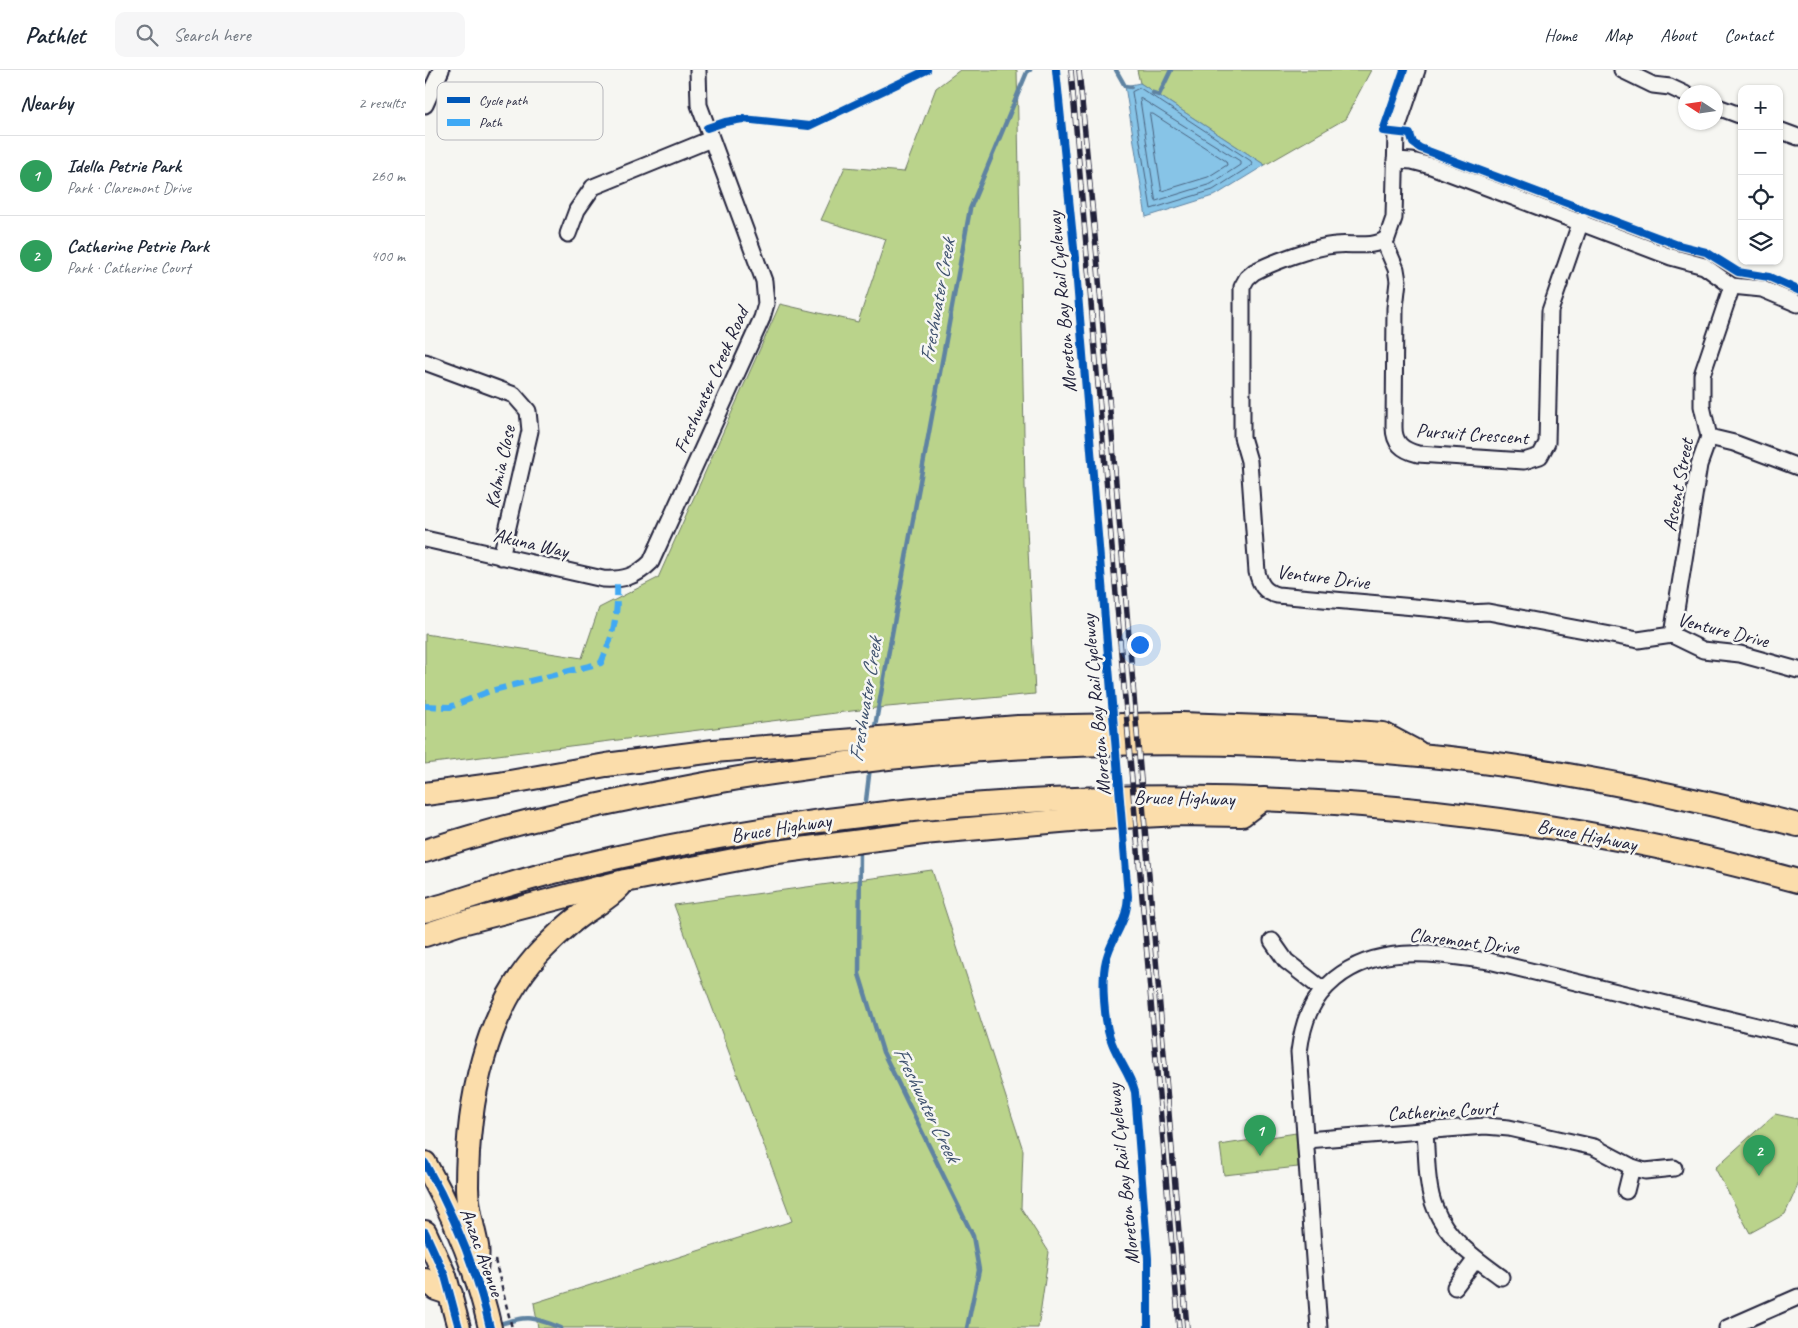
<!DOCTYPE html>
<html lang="en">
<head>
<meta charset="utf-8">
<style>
  :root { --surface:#fff; --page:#f6f6f7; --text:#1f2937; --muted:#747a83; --line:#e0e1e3; --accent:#1f6fb2 }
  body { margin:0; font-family:Caveat,sans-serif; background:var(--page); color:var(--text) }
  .controls { position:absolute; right:15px; top:15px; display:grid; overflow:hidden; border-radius:10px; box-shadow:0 1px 4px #0004 }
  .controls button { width:45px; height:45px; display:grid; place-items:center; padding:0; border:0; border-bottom:1px solid var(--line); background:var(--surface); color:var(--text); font:25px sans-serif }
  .compass { position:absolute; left:1253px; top:15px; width:45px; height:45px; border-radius:50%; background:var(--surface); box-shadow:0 1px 4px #0004; rotate:282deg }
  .you { position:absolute; left:714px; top:574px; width:18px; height:18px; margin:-12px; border:4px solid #fff; border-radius:50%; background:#1a73e8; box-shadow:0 0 0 8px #1a73e833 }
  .badge { display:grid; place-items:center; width:32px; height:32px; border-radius:50%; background:var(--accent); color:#fff; font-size:16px; font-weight:700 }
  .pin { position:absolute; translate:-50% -41px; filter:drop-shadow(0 1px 2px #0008) }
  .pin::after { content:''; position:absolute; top:26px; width:18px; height:15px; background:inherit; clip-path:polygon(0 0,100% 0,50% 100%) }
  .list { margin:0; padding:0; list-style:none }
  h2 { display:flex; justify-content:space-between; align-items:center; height:65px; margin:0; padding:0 20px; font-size:21px }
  h2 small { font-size:16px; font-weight:400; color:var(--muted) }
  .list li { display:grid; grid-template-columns:32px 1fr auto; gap:15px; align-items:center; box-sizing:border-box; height:80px; padding:0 20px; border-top:1px solid var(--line) }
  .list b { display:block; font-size:19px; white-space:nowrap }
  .list p { margin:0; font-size:16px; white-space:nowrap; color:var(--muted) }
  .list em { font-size:16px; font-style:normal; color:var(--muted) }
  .icon { flex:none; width:28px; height:28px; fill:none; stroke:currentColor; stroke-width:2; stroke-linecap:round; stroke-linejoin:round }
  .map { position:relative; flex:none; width:1373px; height:1258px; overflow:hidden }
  header { display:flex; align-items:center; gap:30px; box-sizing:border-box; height:70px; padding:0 25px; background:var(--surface); border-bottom:1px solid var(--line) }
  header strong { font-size:24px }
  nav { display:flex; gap:28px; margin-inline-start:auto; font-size:18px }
  .search { width:350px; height:45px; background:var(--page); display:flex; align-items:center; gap:12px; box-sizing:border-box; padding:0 18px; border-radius:10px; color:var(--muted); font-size:19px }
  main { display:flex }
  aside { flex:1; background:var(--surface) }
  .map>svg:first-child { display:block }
  .green { fill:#bad38b; stroke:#6e7a63 }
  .water { fill:#87c4e7; stroke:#5f83a2 }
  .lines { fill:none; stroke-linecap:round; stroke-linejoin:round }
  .shore { stroke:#4a6380; stroke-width:1 }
  .stream { stroke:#5f83a2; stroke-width:4.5 }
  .minor-casing { stroke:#22223b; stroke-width:19 }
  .highway-casing { stroke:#22223b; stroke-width:26 }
  .path { stroke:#22223b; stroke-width:2.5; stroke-dasharray:5 4; stroke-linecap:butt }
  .minor { stroke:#f6f6f2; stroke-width:15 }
  .highway { stroke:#fbddab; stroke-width:22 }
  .rail-casing { stroke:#22223b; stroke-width:5.5 }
  .rail { stroke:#f6f6f2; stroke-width:4; stroke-dasharray:11; stroke-linecap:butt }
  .quiet { stroke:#3fa9f5; stroke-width:6; stroke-dasharray:12 6; stroke-linecap:butt }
  .cycleway-casing { stroke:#f6f6f2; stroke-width:11 }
  .cycleway { stroke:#0057b8; stroke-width:8 }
  .labels { text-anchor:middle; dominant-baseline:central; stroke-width:5; stroke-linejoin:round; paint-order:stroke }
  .street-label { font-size:20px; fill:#22223b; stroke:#f6f6f2 }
  .water-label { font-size:21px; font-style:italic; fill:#40536f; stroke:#f6f6f2 }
  .key { fill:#f6f6f2; stroke:#b6b6bb; stroke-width:1 }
  .key-label { font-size:14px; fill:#22223b }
</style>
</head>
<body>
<header>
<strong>Pathlet</strong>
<div class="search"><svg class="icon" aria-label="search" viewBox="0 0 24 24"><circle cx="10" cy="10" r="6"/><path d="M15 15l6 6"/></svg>Search here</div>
<nav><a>Home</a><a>Map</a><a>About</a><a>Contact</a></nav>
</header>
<main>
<aside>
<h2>Nearby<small>2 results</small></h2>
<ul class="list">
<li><span class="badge" style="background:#2e9e5b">1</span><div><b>Idella Petrie Park</b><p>Park · Claremont Drive</p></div><em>260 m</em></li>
<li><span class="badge" style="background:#2e9e5b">2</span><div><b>Catherine Petrie Park</b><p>Park · Catherine Court</p></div><em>400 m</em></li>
</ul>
</aside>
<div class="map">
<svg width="1373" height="1258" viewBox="0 0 1373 1258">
  <rect width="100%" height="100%" fill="#f6f6f2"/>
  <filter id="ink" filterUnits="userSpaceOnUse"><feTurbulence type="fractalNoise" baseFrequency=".02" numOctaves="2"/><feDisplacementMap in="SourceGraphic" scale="10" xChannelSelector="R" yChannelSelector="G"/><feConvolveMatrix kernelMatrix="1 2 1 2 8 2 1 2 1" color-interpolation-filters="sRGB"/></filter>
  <g filter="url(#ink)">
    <g class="green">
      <path d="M535,0H592L600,417L610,624L451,638L0,694V564L157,588L174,538L233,508L355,234L433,252L461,169L396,150L420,97L479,102L511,18Z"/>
      <path d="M712,0H946L920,49L840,95L715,13Z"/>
      <path d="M507,800L598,1080L596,1138L624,1182L613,1258H113L109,1233L367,1151L249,835Z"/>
      <path d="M1350,1044L1373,1049V1115L1360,1144L1325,1163L1290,1098Z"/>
      <path d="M871,1063L873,1097L799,1105L795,1075Z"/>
    </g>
    <path class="water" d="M715,13L840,95L791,125L721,147L700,16Z"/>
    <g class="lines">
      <g class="shore">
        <path d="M715,18L826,91L827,95L788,120L726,139L707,22Z"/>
        <path d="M715,28L815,91V95L786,114L731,131Z"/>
        <path d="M725,44H728L801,91L802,95L783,107L737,121Z"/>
      </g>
      <g class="stream">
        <path d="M691,0L700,16L706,17"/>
        <path d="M728,23L734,25L746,0"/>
        <path d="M449,662L545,139L602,2L605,0"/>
        <path d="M440,739L445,697"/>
        <path d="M435,779L434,904L458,982L548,1166L554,1200L542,1258"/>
        <path d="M72,1255C102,1245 106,1246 136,1258"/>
      </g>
      <defs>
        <g id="minor">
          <path d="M992,0L971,62L969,148L962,168C950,179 925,173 910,175C889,177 848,192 829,202L822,208L817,217V367L824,391L832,502C835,514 839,522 852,525L1012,539L1044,543L1063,542L1213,570L1247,565L1278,580L1315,584L1373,600"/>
          <path d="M1197,0L1228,15L1245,17L1260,24"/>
          <path d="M0,35L16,0"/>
          <path d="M1290,36L1317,46"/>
          <path d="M1354,60L1373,67"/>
          <path d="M970,90L987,91L1006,96L1246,187L1279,196L1307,216L1337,219L1373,234"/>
          <path d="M143,164L152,140L168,117L286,69"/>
          <path d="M959,171L971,199L973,211L970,238L969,357C969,373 977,380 993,384L1099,391L1115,386L1122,373L1125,241L1156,151"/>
          <path d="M0,292L89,325L103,341L105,361L76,487"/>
          <path d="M1284,367L1309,373L1373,397"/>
          <path d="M0,469L178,509C198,510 211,507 226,492L337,248L341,234L339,211L274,35L273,0"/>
          <path d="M1247,565L1274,395L1284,367L1277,336V305L1307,216"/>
          <path d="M847,871L861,891L897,919"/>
          <path d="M1000,1062C1002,1086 1001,1116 1010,1138C1022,1169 1050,1188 1076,1207"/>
          <path d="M881,1070L1060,1056L1084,1058L1169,1077L1207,1097L1220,1101L1249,1098"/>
          <path d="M1201,1121L1207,1097"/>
          <path d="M1030,1217L1051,1189"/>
          <path d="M894,1258L874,982C878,951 886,929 910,909C954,873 1012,884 1064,891L1373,966"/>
          <path d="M1302,1258L1373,1227"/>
        </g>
        <g id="highway">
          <path d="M0,724L74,714L181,695L289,681L593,657L756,654L890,659L958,664L992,682"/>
          <path d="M0,781C93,750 189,731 285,713C520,672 758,663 995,685C1123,697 1249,724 1373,755"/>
          <path d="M0,841C47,827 93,810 141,799C543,702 973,701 1373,811"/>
          <path d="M0,865L33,854L200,811L345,783L498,763L658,749L755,744L817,745L838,729"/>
          <path d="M0,1093C29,1145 52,1200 65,1258"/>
          <path d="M0,1162L20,1206L34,1258"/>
          <path d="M50,1206C51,1197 54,1185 52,1176C48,1156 42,1138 42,1117C42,1034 59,939 119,878C132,865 146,851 162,841C174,833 185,827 195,816"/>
          <path d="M0,1210L11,1219L26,1224"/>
        </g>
      </defs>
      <use href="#minor" class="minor-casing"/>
      <use href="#highway" class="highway-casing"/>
      <path class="path" d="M70,1190L87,1258"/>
      <use href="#minor" class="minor"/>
      <use href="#highway" class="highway"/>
      <defs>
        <g id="rail">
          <path d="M646,0L754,1258"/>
          <path d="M654,0L673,198L762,1258"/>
        </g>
      </defs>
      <use href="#rail" class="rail-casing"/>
      <use href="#rail" class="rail"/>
      <path class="quiet" d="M0,636L25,637L65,621L176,593C190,561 193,545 192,510"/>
      <defs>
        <g id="cycleway">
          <path d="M631,0L650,188L703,826C702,855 687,865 681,890C676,910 679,954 687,973C694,991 705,1003 710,1022L723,1188V1258"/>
          <path d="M979,0L958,61L985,64L988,73L995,78L1253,175L1281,182L1313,202L1344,207L1373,220"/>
          <path d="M282,58L300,52L318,49L384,56L502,0"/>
          <path d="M0,1093C29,1145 52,1200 65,1258"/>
          <path d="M0,1162L20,1206L34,1258"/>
        </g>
      </defs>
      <use href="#cycleway" class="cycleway-casing"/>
      <use href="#cycleway" class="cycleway"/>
    </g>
  </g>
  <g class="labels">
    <g class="street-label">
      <text transform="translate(637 232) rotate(-95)">Moreton Bay Rail Cycleway</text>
      <text transform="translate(286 310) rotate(-66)">Freshwater Creek Road</text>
      <text transform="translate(1047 364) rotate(4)">Pursuit Crescent</text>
      <text transform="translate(75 397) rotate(-78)">Kalmia Close</text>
      <text transform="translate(1253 415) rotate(-79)">Ascent Street</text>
      <text transform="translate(106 473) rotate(13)">Akuna Way</text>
      <text transform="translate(898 507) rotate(7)">Venture Drive</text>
      <text transform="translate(1298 560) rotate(14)">Venture Drive</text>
      <text transform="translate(671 635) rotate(-95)">Moreton Bay Rail Cycleway</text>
      <text transform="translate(759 728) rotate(1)">Bruce Highway</text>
      <text transform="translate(356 758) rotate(-9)">Bruce Highway</text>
      <text transform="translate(1162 765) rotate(11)">Bruce Highway</text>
      <text transform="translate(1039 871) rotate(7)">Claremont Drive</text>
      <text transform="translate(1017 1041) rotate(-3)">Catherine Court</text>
      <text transform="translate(698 1104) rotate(-96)">Moreton Bay Rail Cycleway</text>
      <text transform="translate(57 1182) rotate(70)">Anzac Avenue</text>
    </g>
    <g class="water-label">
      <text transform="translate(512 231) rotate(-80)">Freshwater Creek</text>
      <text transform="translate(440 630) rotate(-81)">Freshwater Creek</text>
      <text transform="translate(502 1034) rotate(64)">Freshwater Creek</text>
    </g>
  </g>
  <rect x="12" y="12" width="166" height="58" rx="8" class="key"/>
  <rect x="22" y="27" width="23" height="6" fill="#0057b8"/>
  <rect x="22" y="49" width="23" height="7" fill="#3fa9f5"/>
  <g class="key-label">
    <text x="54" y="35">Cycle path</text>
    <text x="54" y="57">Path</text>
  </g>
</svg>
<div class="controls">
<button>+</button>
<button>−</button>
<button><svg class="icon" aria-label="locate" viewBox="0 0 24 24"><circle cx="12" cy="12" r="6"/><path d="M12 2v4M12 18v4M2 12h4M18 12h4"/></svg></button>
<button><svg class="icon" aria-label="layers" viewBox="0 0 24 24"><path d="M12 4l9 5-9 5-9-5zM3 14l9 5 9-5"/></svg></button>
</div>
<svg class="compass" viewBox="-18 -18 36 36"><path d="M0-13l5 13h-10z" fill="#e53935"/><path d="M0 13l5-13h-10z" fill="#747a83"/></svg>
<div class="you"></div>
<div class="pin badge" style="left:835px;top:1086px;background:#2e9e5b">1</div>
<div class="pin badge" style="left:1334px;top:1106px;background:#2e9e5b">2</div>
</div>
</main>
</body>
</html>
